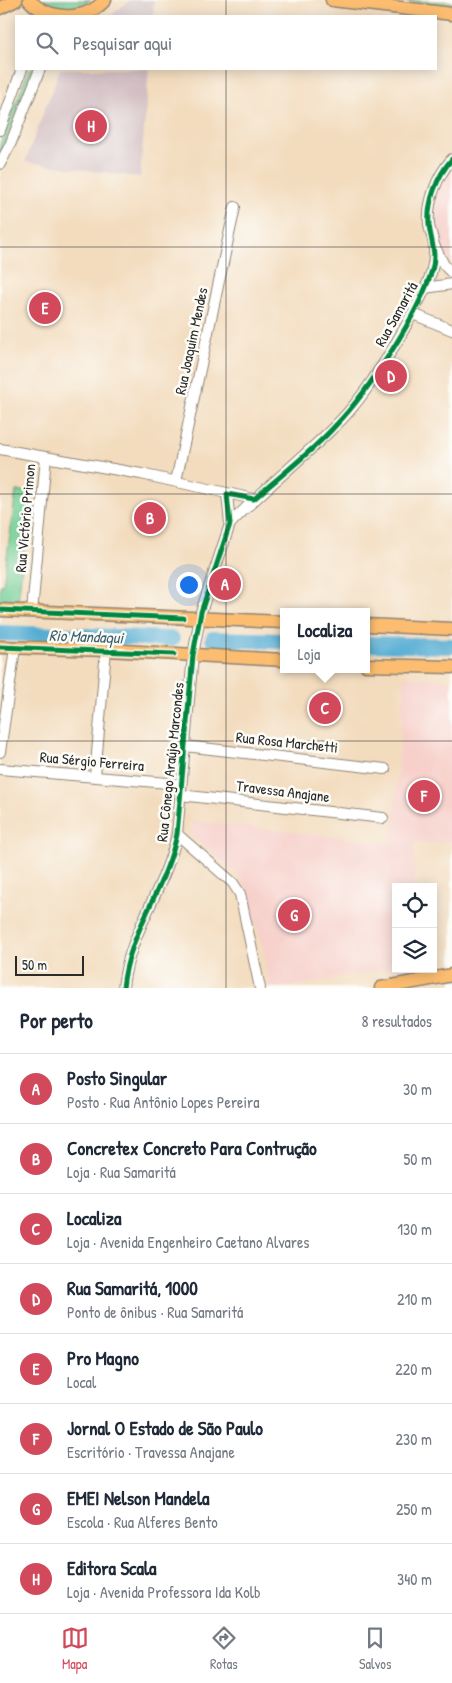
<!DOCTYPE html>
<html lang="pt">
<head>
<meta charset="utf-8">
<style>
  :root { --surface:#fff; --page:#f6f6f7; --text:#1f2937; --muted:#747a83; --line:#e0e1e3; --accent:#d1495b }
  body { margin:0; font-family:"Patrick Hand",sans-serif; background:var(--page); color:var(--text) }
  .controls { position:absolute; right:15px; bottom:15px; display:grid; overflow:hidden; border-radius:0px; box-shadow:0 2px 12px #0003 }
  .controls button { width:45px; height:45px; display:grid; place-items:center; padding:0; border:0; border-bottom:1px solid var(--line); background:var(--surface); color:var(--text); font:25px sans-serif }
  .scale { position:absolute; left:15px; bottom:12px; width:69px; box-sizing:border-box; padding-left:5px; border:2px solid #2b2b2b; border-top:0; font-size:14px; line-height:18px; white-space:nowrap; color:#2b2b2b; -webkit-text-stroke:4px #fdfcf7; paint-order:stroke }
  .you { position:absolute; left:188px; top:584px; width:18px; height:18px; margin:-12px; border:4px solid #fff; border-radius:50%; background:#1a73e8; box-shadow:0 0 0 8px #1a73e833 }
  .badge { display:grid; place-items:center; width:32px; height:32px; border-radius:50%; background:var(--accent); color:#fff; font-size:16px; font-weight:700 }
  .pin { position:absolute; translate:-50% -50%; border:2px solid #fff; box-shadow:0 1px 5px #0006 }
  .popup { position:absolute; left:280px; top:608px; width:90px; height:65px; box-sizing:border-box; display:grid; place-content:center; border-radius:0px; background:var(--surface); filter:drop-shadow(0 1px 4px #0005); font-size:16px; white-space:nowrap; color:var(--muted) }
  .popup b { font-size:19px; color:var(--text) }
  .popup::after { content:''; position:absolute; left:50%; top:100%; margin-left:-10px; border:10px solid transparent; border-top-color:var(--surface) }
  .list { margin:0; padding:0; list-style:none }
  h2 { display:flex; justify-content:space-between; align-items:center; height:65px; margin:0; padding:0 20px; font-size:21px }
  h2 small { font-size:16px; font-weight:400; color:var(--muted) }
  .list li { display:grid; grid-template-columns:32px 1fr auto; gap:15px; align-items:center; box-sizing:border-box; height:70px; padding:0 20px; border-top:1px solid var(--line) }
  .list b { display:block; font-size:19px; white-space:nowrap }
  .list p { margin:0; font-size:16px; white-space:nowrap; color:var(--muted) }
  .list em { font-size:16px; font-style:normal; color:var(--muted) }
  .icon { flex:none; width:28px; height:28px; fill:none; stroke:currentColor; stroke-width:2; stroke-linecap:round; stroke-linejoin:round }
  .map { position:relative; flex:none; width:452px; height:988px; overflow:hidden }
  .search { position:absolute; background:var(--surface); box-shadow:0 2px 12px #0003; left:15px; right:15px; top:15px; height:55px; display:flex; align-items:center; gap:12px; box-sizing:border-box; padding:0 18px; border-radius:0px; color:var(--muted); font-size:19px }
  .sheet { height:625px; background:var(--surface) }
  nav { display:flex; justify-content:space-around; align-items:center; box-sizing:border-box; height:70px; border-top:1px solid var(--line); background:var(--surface); font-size:14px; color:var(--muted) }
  nav a { display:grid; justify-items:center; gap:2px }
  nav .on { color:var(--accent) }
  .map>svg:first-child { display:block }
  .built { fill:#f7d0cb }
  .industrial { fill:#d2bec2 }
  .green { fill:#75cf96; stroke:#507d60 }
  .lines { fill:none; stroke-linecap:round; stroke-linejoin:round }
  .river { stroke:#56add3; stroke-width:16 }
  .minor-casing { stroke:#8f8474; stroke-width:12 }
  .major-casing { stroke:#8f8474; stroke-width:15 }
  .minor { stroke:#fff; stroke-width:10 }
  .major { stroke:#fcbd6f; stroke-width:12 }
  .cycleway-casing { stroke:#fdfcf7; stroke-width:8 }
  .cycleway { stroke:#00873e; stroke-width:5 }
  .grid { fill:none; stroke:#2b2b2b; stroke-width:1; stroke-opacity:0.55 }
  .labels { text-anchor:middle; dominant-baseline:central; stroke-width:5; stroke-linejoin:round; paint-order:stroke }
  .street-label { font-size:15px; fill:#2b2b2b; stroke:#fdfcf7 }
  .water-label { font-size:16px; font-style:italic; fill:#3c5f6e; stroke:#fdfcf7 }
</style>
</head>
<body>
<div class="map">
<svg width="452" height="988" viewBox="0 0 452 988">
  <rect width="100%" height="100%" fill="#fdfcf7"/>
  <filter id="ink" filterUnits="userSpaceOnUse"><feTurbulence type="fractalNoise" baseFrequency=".02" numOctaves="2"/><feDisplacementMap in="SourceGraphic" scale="10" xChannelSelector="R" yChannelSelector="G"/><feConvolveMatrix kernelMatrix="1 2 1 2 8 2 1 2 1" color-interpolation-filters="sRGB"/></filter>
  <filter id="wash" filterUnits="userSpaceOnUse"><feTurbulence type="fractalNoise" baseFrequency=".0096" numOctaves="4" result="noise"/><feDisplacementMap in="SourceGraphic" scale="20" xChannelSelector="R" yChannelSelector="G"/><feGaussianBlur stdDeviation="1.12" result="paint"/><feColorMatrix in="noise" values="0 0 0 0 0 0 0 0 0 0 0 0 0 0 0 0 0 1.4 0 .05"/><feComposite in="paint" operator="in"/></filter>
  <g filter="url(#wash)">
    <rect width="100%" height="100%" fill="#f3dcbe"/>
    <g class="built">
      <path d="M452,171V265L437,235L433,217L439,191Z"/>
      <path d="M405,677L452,680V842L414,843L415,887H396V967L282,988H269L263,949L246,888L238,874L191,836L193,821L392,843Z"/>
    </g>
    <g class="industrial">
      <path d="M131,0H154L153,16H110Z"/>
      <path d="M60,69H149L140,177L25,162Z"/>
    </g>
    <g class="green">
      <path d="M42,0H91C75,8 57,10 42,0Z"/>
      <path d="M393,0L452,2V7Z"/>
      <path d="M29,69H34L0,155V144Z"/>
      <path d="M16,491L30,492L18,602L0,601V585H3Z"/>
    </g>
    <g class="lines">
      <g class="river">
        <path d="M0,633L172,639"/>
        <path d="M213,639L284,641"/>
        <path d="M366,644L452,646"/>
      </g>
    </g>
  </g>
  <g filter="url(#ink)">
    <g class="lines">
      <defs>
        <g id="minor">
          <path d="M0,130L22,69"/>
          <path d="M0,164L10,145L40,69"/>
          <path d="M435,247L444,265L452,273"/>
          <path d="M425,288L452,284"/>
          <path d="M413,314L452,330"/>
          <path d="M0,449L141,474L254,499"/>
          <path d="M176,481L235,207"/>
          <path d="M230,524C263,489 301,460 335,426C368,395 404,332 424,291C431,277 435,262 434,247C434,240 430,232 429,225C427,201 437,176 452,159"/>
          <path d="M32,612L46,457"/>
          <path d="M185,746L385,769"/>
          <path d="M0,752L15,648"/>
          <path d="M0,769L180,784"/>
          <path d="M95,776L106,650"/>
          <path d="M180,795L383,818"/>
          <path d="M177,834L233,883L240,894L260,988"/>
          <path d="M123,988C128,933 166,888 177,834L193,655L201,612L230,524L227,494"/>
        </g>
        <g id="major">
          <path d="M29,0C49,21 85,22 105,0"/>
          <path d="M332,0L452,14"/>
          <path d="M0,8L16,0"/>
          <path d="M0,610L284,622"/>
          <path d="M366,625L452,629"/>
          <path d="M0,647L106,650L284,660"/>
          <path d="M366,665L452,667"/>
          <path d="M381,988L452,975"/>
        </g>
      </defs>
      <use href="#minor" class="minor-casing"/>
      <use href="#major" class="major-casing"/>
      <use href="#minor" class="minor"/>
      <use href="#major" class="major"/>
      <defs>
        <g id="cycleway">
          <path d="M0,610L183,618"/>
          <path d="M0,647L174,654"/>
          <path d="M123,988C128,933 166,888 177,834L193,655L201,612L230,524L227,494L254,499C281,475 312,452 336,425C368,392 419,314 432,270C437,254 431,241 429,225C427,202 437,176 452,159"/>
        </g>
      </defs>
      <use href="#cycleway" class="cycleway-casing"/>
      <use href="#cycleway" class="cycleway"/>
    </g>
  </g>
  <path class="grid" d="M226,0V16M226,69V988M0,247H452M0,494H452M0,741H452"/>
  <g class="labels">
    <g class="street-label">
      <text transform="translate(396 314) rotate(-61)">Rua Samaritá</text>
      <text transform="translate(191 341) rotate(-78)">Rua Joaquim Mendes</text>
      <text transform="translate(25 518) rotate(-85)">Rua Victório Primon</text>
      <text transform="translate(287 742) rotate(6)">Rua Rosa Marchetti</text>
      <text transform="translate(92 761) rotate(5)">Rua Sérgio Ferreira</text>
      <text transform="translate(170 762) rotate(-84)">Rua Cônego Araújo Marcondes</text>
      <text transform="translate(283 791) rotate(7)">Travessa Anajane</text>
    </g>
    <g class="water-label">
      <text transform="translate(86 636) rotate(2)">Rio Mandaqui</text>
    </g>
  </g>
</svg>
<div class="controls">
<button><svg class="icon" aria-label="locate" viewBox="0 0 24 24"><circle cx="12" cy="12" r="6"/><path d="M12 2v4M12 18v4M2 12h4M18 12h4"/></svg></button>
<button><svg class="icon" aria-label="layers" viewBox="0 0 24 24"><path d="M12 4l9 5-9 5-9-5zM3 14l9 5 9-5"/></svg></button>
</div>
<div class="scale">50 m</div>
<div class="you"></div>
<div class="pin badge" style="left:225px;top:584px">A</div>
<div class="pin badge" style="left:150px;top:518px">B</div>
<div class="pin badge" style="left:325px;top:708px">C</div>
<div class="popup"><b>Localiza</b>Loja</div>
<div class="pin badge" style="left:391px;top:376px">D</div>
<div class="pin badge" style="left:45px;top:308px">E</div>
<div class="pin badge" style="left:424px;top:796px">F</div>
<div class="pin badge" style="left:294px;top:915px">G</div>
<div class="pin badge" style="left:91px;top:126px">H</div>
<div class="search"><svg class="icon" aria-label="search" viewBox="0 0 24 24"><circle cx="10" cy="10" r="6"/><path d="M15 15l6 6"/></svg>Pesquisar aqui</div>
</div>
<section class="sheet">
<h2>Por perto<small>8 resultados</small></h2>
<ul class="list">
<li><span class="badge">A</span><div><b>Posto Singular</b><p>Posto · Rua Antônio Lopes Pereira</p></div><em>30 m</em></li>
<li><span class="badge">B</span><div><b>Concretex Concreto Para Contrução</b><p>Loja · Rua Samaritá</p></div><em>50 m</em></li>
<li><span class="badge">C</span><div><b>Localiza</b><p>Loja · Avenida Engenheiro Caetano Alvares</p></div><em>130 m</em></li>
<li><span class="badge">D</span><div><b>Rua Samaritá, 1000</b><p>Ponto de ônibus · Rua Samaritá</p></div><em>210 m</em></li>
<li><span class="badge">E</span><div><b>Pro Magno</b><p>Local</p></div><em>220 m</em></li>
<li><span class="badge">F</span><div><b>Jornal O Estado de São Paulo</b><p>Escritório · Travessa Anajane</p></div><em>230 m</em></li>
<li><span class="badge">G</span><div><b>EMEI Nelson Mandela</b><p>Escola · Rua Alferes Bento</p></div><em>250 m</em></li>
<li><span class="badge">H</span><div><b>Editora Scala</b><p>Loja · Avenida Professora Ida Kolb</p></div><em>340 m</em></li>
</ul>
</section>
<nav>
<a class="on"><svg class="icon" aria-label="map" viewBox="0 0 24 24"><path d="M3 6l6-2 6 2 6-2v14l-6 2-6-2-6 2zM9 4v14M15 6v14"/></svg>Mapa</a>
<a><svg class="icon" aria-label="directions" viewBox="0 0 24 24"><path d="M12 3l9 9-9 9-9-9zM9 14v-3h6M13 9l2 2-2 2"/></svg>Rotas</a>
<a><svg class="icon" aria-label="saved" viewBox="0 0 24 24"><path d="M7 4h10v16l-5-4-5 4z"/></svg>Salvos</a>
</nav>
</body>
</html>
